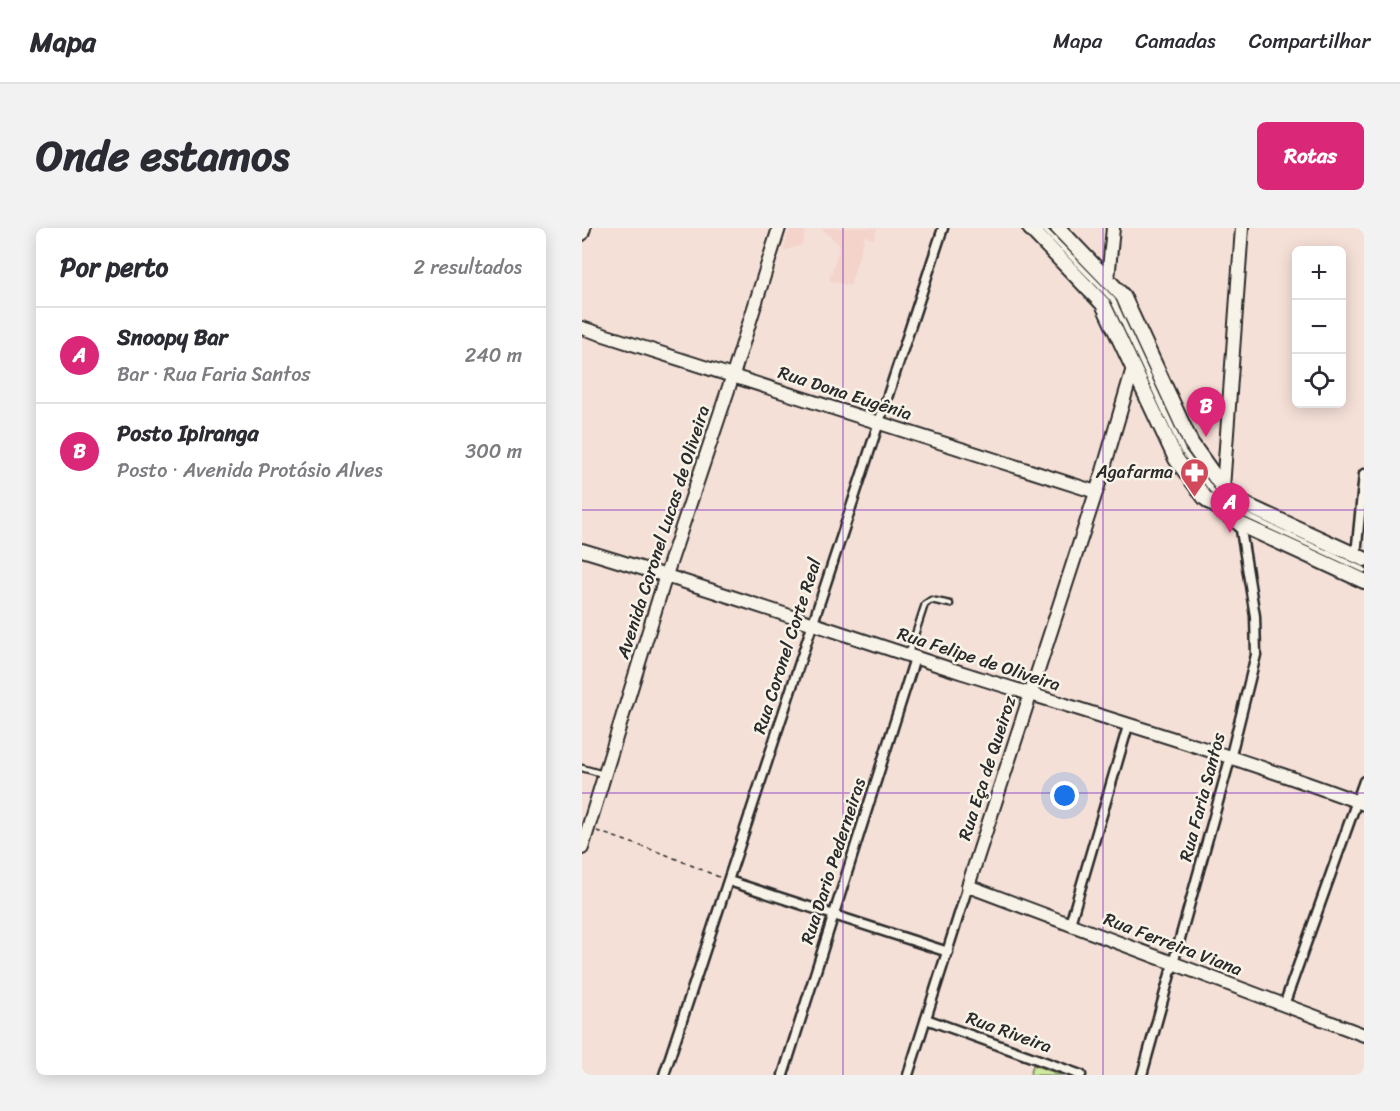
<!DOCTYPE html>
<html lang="pt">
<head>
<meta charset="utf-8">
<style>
  :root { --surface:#fff; --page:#f2f2f3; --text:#2b2b33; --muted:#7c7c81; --line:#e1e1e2; --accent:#db2777 }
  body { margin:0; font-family:Sriracha,sans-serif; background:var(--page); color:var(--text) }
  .controls { position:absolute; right:18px; top:18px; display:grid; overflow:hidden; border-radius:9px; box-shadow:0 3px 15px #0003 }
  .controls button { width:54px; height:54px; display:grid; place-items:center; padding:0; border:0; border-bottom:2px solid var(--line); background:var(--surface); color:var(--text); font:30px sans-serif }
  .you { position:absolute; left:483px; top:568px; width:21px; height:21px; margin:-15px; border:4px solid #fff; border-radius:50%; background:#1a73e8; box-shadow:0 0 0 9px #1a73e833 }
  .badge { display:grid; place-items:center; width:39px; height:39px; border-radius:50%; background:var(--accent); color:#fff; font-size:20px; font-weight:700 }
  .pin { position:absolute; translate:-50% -50px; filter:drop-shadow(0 2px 3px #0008) }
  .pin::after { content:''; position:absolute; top:32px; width:21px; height:18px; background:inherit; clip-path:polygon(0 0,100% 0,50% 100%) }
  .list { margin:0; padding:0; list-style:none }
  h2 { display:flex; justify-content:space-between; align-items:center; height:78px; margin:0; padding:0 24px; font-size:26px }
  h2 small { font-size:20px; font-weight:400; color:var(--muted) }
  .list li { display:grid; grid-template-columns:39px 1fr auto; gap:18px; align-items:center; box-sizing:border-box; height:96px; padding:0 24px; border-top:2px solid var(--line) }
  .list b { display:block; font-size:22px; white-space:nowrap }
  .list p { margin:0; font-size:20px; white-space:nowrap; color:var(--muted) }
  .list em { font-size:20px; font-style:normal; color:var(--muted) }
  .icon { flex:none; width:33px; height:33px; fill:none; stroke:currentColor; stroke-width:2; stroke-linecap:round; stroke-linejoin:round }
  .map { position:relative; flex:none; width:782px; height:847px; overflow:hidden; border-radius:9px }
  header { display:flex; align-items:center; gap:36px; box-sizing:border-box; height:84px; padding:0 30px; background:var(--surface); border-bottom:2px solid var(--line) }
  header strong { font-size:28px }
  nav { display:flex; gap:33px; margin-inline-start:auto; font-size:21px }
  .intro { display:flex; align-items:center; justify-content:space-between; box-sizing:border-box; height:144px; padding:0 36px }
  h1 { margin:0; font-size:42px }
  .button { padding:15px 27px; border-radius:9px; background:var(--accent); color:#fff; font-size:21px; font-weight:700 }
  main { display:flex; gap:36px; padding:0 36px }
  aside { flex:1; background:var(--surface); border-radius:9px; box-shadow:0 3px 15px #0003 }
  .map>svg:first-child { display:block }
  .built { fill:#f4d3cb }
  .green { fill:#cfe99f; stroke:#7d8a65; stroke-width:1.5 }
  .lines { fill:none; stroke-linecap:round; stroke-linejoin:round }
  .lane-casing { stroke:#2b2b2b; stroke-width:9 }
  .street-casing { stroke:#2b2b2b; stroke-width:13 }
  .secondary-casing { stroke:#2b2b2b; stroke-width:16 }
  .primary-casing { stroke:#2b2b2b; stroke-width:18 }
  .path { stroke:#2b2b2b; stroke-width:1.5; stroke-dasharray:4.5 4.5; stroke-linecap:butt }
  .lane { stroke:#f7f3e8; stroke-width:4.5 }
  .street { stroke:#f7f3e8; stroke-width:8 }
  .secondary { stroke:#f7f3e8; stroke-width:12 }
  .primary { stroke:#f7f3e8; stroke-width:14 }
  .grid { fill:none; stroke:#7b2cbf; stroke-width:1.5; stroke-opacity:0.55 }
  .labels { text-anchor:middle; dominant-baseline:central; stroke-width:5; stroke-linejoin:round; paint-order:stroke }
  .street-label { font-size:18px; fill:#2b2b2b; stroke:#f7f3e8 }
  .poi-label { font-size:18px; fill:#2b2b2b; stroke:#f7f3e8; text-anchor:end }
</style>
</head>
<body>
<header>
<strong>Mapa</strong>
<nav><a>Mapa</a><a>Camadas</a><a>Compartilhar</a></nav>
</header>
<div class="intro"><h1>Onde estamos</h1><a class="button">Rotas</a></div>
<main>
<aside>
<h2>Por perto<small>2 resultados</small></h2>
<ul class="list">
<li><span class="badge">A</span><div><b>Snoopy Bar</b><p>Bar · Rua Faria Santos</p></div><em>240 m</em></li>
<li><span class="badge">B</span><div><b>Posto Ipiranga</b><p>Posto · Avenida Protásio Alves</p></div><em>300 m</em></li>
</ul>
</aside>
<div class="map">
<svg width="782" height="847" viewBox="0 0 782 847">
  <rect width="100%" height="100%" fill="#f5e0d7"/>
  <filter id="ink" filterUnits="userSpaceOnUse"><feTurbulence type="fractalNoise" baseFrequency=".0167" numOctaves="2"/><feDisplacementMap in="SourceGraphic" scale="12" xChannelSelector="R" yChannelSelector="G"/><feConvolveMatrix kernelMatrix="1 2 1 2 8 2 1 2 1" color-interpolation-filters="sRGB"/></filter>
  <g filter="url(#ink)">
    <g class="built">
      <path d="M208,0H224L220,17L201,23Z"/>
      <path d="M239,0H295L292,11L283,8L268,58L247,52L258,17Z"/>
    </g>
    <path class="green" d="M451,837L480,847H448Z"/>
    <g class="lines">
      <defs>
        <g id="lane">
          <path d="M461,0L531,72L601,223L632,265L661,286L782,342"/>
          <path d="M327,425L343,376L349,372L368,376"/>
          <path d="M0,540L21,546"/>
        </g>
        <g id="street">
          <path d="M774,327L782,246"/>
          <path d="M147,653L366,724"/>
          <path d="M488,696L546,498"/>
          <path d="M702,777L782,553"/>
          <path d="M344,791L499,847"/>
          <path d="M82,847L361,0"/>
          <path d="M201,847L333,430"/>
          <path d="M326,847L386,658"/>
          <path d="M560,847L648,531L674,427L673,388L658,296"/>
        </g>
        <g id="secondary">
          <path d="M0,6L2,0"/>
          <path d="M526,51L531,0"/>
          <path d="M0,100L514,264"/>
          <path d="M551,140L521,243L386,658L782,807"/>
          <path d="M641,260L660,0"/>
          <path d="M0,322C128,360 254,404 381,445C515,487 650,527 782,576"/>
          <path d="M0,620L84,347L151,147L197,0"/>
        </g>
        <g id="primary">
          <path d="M448,0L521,76L594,231L623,270L658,296L782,353"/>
          <path d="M476,0L541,68L609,215L641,260L664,277L782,331"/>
        </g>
      </defs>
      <use href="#lane" class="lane-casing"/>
      <use href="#street" class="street-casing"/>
      <use href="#secondary" class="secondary-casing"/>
      <use href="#primary" class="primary-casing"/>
      <path class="path" d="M15,603L85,627L137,649"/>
      <use href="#lane" class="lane"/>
      <use href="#street" class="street"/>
      <use href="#secondary" class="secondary"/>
      <use href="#primary" class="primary"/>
    </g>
  </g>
  <path class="grid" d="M261,0V847M521,0V847M0,282H782M0,565H782"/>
  <defs>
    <symbol id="pharmacy-pin" viewBox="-11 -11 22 30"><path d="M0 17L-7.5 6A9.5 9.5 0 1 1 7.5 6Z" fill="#d1495b" stroke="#f7f3e8"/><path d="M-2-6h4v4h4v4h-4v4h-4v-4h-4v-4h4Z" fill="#fff"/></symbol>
  </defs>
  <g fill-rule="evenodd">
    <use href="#pharmacy-pin" x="596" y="228" width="33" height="45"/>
  </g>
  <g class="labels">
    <g class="street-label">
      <text transform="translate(263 165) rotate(18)">Rua Dona Eugênia</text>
      <text transform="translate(81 304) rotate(-72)">Avenida Coronel Lucas de Oliveira</text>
      <text transform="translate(205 418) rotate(-72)">Rua Coronel Corte Real</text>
      <text transform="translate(397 431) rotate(18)">Rua Felipe de Oliveira</text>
      <text transform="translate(405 540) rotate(-72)">Rua Eça de Queiroz</text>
      <text transform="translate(620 569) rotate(-75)">Rua Faria Santos</text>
      <text transform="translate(251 633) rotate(-72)">Rua Dario Pederneiras</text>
      <text transform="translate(591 716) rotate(21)">Rua Ferreira Viana</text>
      <text transform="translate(427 804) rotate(20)">Rua Riveira</text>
    </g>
    <g class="poi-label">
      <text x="591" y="244">Agafarma</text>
    </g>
  </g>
</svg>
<div class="controls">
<button>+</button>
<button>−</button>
<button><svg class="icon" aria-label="locate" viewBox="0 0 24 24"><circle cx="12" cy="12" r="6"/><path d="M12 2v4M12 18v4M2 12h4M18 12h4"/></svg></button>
</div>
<div class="you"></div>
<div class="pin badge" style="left:648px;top:305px">A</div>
<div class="pin badge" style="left:624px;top:209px">B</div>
</div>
</main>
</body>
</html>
